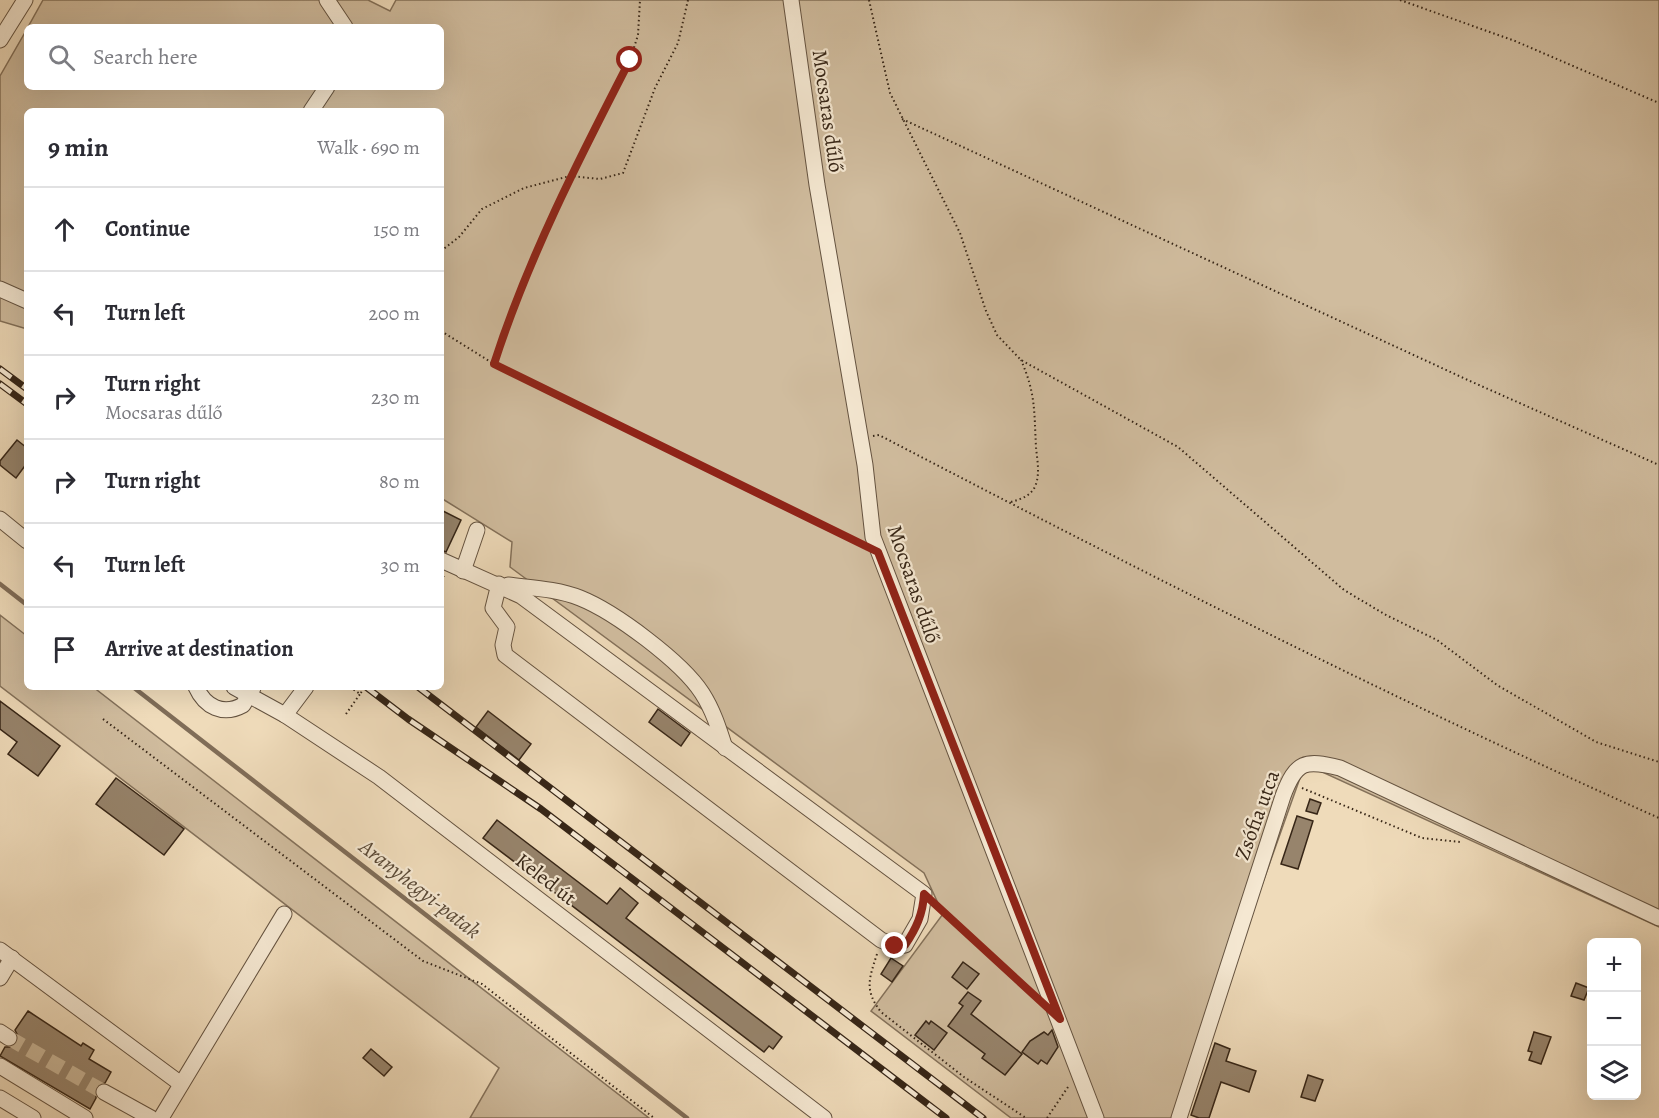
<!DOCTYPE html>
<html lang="en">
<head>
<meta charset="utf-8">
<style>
  :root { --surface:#fff; --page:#f7f7f7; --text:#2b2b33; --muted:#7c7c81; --line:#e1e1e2 }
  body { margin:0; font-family:Alegreya,serif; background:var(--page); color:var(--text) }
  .controls { position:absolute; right:18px; bottom:18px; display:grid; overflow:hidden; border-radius:9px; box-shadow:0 6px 24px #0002 }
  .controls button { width:54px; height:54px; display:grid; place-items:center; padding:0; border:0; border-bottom:2px solid var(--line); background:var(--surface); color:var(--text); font:30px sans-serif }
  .stop { position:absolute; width:18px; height:18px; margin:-14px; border:4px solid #8f2418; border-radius:50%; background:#fff }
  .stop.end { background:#8f2418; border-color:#fff; box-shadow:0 2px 6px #0008 }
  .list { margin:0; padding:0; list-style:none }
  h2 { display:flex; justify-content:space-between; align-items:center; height:78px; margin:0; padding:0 24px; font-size:26px }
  h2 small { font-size:20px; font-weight:400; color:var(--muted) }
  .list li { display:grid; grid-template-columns:39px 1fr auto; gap:18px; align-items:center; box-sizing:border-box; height:84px; padding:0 24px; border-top:2px solid var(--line) }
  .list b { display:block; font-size:22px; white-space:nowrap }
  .list p { margin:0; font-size:20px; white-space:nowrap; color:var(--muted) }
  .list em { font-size:20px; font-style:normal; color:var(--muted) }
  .icon { flex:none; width:33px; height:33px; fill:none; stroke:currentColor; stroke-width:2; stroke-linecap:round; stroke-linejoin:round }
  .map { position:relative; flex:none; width:1659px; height:1118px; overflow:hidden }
  .search { position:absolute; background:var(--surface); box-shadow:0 6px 24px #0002; left:24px; top:24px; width:420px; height:66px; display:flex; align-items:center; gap:15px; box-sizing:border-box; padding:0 21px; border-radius:9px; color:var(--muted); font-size:22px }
  .panel { position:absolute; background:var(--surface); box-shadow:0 6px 24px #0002; left:24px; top:108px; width:420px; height:582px; border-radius:9px }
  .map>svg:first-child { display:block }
  .green { fill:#d0bc9e; stroke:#84715a; stroke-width:1.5 }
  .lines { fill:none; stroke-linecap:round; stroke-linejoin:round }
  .stream { stroke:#806d58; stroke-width:4.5 }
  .building { fill:#97846c; stroke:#372617; stroke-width:1.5 }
  .minor-tunnel { stroke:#cab799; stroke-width:15; stroke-dasharray:15 8; stroke-linecap:butt }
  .minor-casing { stroke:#655340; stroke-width:17 }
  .path { stroke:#372617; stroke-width:2; stroke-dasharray:1.5 3; stroke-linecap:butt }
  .minor { stroke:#f5e8d2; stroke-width:15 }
  .rail-casing { stroke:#372617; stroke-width:7 }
  .rail { stroke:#f5e8d2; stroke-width:4.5; stroke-dasharray:14; stroke-linecap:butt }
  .route { stroke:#8f2418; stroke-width:8 }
  .labels { text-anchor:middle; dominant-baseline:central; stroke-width:4.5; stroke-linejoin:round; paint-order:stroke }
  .street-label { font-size:21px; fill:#372617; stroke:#f5e8d2 }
  .water-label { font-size:22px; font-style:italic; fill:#5b4a37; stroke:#f5e8d2 }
</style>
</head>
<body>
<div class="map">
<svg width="1659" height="1118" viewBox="0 0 1659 1118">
  <rect width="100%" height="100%" fill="#efdbba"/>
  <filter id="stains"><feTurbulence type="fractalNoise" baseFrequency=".00333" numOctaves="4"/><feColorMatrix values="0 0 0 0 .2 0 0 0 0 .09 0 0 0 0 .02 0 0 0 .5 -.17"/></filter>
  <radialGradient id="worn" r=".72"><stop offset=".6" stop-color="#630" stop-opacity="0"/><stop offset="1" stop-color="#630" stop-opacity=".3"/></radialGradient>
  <g class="green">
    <path d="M43,0H368L390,11L396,0H1659V927L1305,764L1179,1118H1011L871,1011L943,914L924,873L510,567L512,542L441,498V111H27V329L0,321V76L27,29V87H441V27H28Z"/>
    <path d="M0,615L27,636V687H93L649,1118H470L499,1068L0,686Z"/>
  </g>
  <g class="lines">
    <g class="stream">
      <path d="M0,584L27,605"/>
      <path d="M133,687L687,1118"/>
    </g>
  </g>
  <g class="building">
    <path d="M17,440L27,448V463L16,478L0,465V461Z"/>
    <path d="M441,510L461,520L446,552L441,550Z"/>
    <path d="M0,701L60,746L38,776L8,754L17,742L0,729Z"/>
    <path d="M658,709L690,733L681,746L649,722Z"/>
    <path d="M488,711L531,744L519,760L476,727Z"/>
    <path d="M116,778L184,829L164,855L96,804Z"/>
    <path d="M1310,799L1321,803L1317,814L1306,811Z"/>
    <path d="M1297,816L1313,821L1298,869L1281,864Z"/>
    <path d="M497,820L607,904L620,888L638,903L626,918L782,1037L773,1049L769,1046L764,1052L483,838Z"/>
    <path d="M891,958L903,966L892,982L881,974Z"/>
    <path d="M963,962L979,974L967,989L952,977Z"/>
    <path d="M1576,983L1589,988L1584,1000L1571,996Z"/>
    <path d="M968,992L981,1001L971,1014L1022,1054L1005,1075L982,1058L985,1054L948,1026L963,1006L959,1003Z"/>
    <path d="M28,1011L81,1046L83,1043L94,1050L89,1059L111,1072L105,1083L96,1087V1098L90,1109L0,1056L5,1047H13L17,1043L19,1038L15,1030Z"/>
    <path d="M926,1021L929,1024L931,1021L947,1033L934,1050L915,1035Z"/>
    <path d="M1052,1030L1058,1047L1047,1064L1041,1060L1038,1064L1022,1052L1030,1041L1044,1032L1048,1035Z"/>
    <path d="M1534,1032L1551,1037L1541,1064L1529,1060L1532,1052L1528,1051Z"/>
    <path d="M1215,1043L1230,1049L1226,1061L1256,1071L1249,1092L1221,1082L1209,1118H1199L1191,1115Z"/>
    <path d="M371,1049L392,1067L384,1076L363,1058Z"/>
    <path d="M1308,1075L1323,1080L1315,1101L1301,1097Z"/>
  </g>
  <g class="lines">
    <path class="minor-tunnel" d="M9,1038L104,1092"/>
    <defs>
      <g id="minor">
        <path d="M327,0L345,27"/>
        <path d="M791,0L817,185L865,465L873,537L1096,1118"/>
        <path d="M0,40L25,0"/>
        <path d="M311,111L327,87"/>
        <path d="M0,289L27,301"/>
        <path d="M0,519L27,541"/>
        <path d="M441,560L521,596L924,894L920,919L905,945L895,946L881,940L505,655L503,645L507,627L493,608L499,584"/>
        <path d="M463,571L477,530"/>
        <path d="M508,585C532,588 557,589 580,598C615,612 682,662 702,693C713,710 719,729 725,748"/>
        <path d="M196,687C205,707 223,716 243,705L253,688"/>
        <path d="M234,687L285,715L379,777L824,1118"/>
        <path d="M285,715L306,687"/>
        <path d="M0,950L181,1084"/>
        <path d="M0,978L12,958"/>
        <path d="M0,1032L9,1038"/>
        <path d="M0,1066L85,1118"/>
        <path d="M104,1092L151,1118"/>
        <path d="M0,1098L33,1118"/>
        <path d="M161,1118L284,914"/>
        <path d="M1179,1118L1283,796C1296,761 1305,759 1340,768L1659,918"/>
      </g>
    </defs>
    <use href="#minor" class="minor-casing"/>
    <g class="path">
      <path d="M869,0L890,93L960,233L986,311L997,335L1021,360L1178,447L1344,590L1386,615L1437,640L1497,685L1596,742L1659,762"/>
      <path d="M1400,0L1515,41L1659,103"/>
      <path d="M902,119L1470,381L1659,465"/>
      <path d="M441,251L459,237L482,209L524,188L570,176L600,179L623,173L655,88L678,43L688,0"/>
      <path d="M441,331L494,364L858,542"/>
      <path d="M494,364L524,278L570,176L630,60L638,35L640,0"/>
      <path d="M873,436L879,435C1136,569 1394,700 1659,818"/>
      <path d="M1011,502C1021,499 1032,496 1036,484C1040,472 1037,459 1036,447C1034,412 1036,394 1021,360"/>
      <path d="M441,585L444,576"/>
      <path d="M350,687L360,694L365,687"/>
      <path d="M346,714L360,694"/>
      <path d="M103,719L423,961L482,984L654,1118"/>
      <path d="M1302,788L1422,838L1460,842"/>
      <path d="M936,905L1031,993"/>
      <path d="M877,954C869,979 864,990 881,1012L964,1077L1026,1118"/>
      <path d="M1047,1118L1068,1087"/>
    </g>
    <use href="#minor" class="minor"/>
    <defs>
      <g id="rail">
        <path d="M0,369L27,389"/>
        <path d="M0,384L27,404"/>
        <path d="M366,687L408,719L541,809L946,1118"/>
        <path d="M418,687L983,1118"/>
      </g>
    </defs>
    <use href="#rail" class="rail-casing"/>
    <use href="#rail" class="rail"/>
  </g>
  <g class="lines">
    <path class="route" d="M630,60C579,159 528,258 494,364L878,552L1060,1019L924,894C923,914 916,929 905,945L895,946"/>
  </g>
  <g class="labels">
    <g class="street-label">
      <text transform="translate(828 111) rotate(82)">Mocsaras dűlő</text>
      <text transform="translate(914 584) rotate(71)">Mocsaras dűlő</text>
      <text transform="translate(1257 815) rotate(-70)">Zsófia utca</text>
      <text transform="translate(546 879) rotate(38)">Keled út</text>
    </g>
    <g class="water-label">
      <text transform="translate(420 889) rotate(38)">Aranyhegyi-patak</text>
    </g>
  </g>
  <rect width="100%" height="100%" filter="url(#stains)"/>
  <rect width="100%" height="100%" fill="url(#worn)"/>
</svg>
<div class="controls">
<button>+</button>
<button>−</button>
<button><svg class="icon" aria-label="layers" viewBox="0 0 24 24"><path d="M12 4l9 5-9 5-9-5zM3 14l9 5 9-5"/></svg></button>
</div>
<div class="stop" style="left:630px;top:60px"></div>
<div class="stop end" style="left:895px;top:946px"></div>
<div class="search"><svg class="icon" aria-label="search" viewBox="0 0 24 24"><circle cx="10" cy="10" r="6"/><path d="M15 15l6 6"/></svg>Search here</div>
<section class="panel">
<h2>9 min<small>Walk · 690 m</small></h2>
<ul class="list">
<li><svg class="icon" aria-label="ahead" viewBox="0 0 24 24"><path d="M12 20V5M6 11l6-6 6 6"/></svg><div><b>Continue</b></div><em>150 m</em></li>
<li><svg class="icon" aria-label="left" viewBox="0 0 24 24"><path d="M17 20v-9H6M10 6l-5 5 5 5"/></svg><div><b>Turn left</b></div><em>200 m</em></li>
<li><svg class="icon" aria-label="right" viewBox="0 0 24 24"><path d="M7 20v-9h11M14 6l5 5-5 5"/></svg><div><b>Turn right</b><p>Mocsaras dűlő</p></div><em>230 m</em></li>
<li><svg class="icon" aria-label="right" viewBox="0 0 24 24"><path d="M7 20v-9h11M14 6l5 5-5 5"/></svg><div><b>Turn right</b></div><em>80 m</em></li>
<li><svg class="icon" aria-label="left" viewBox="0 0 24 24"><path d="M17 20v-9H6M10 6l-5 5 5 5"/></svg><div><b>Turn left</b></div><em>30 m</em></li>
<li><svg class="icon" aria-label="arrive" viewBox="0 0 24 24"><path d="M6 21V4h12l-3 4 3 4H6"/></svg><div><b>Arrive at destination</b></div></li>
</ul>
</section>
</div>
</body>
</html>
